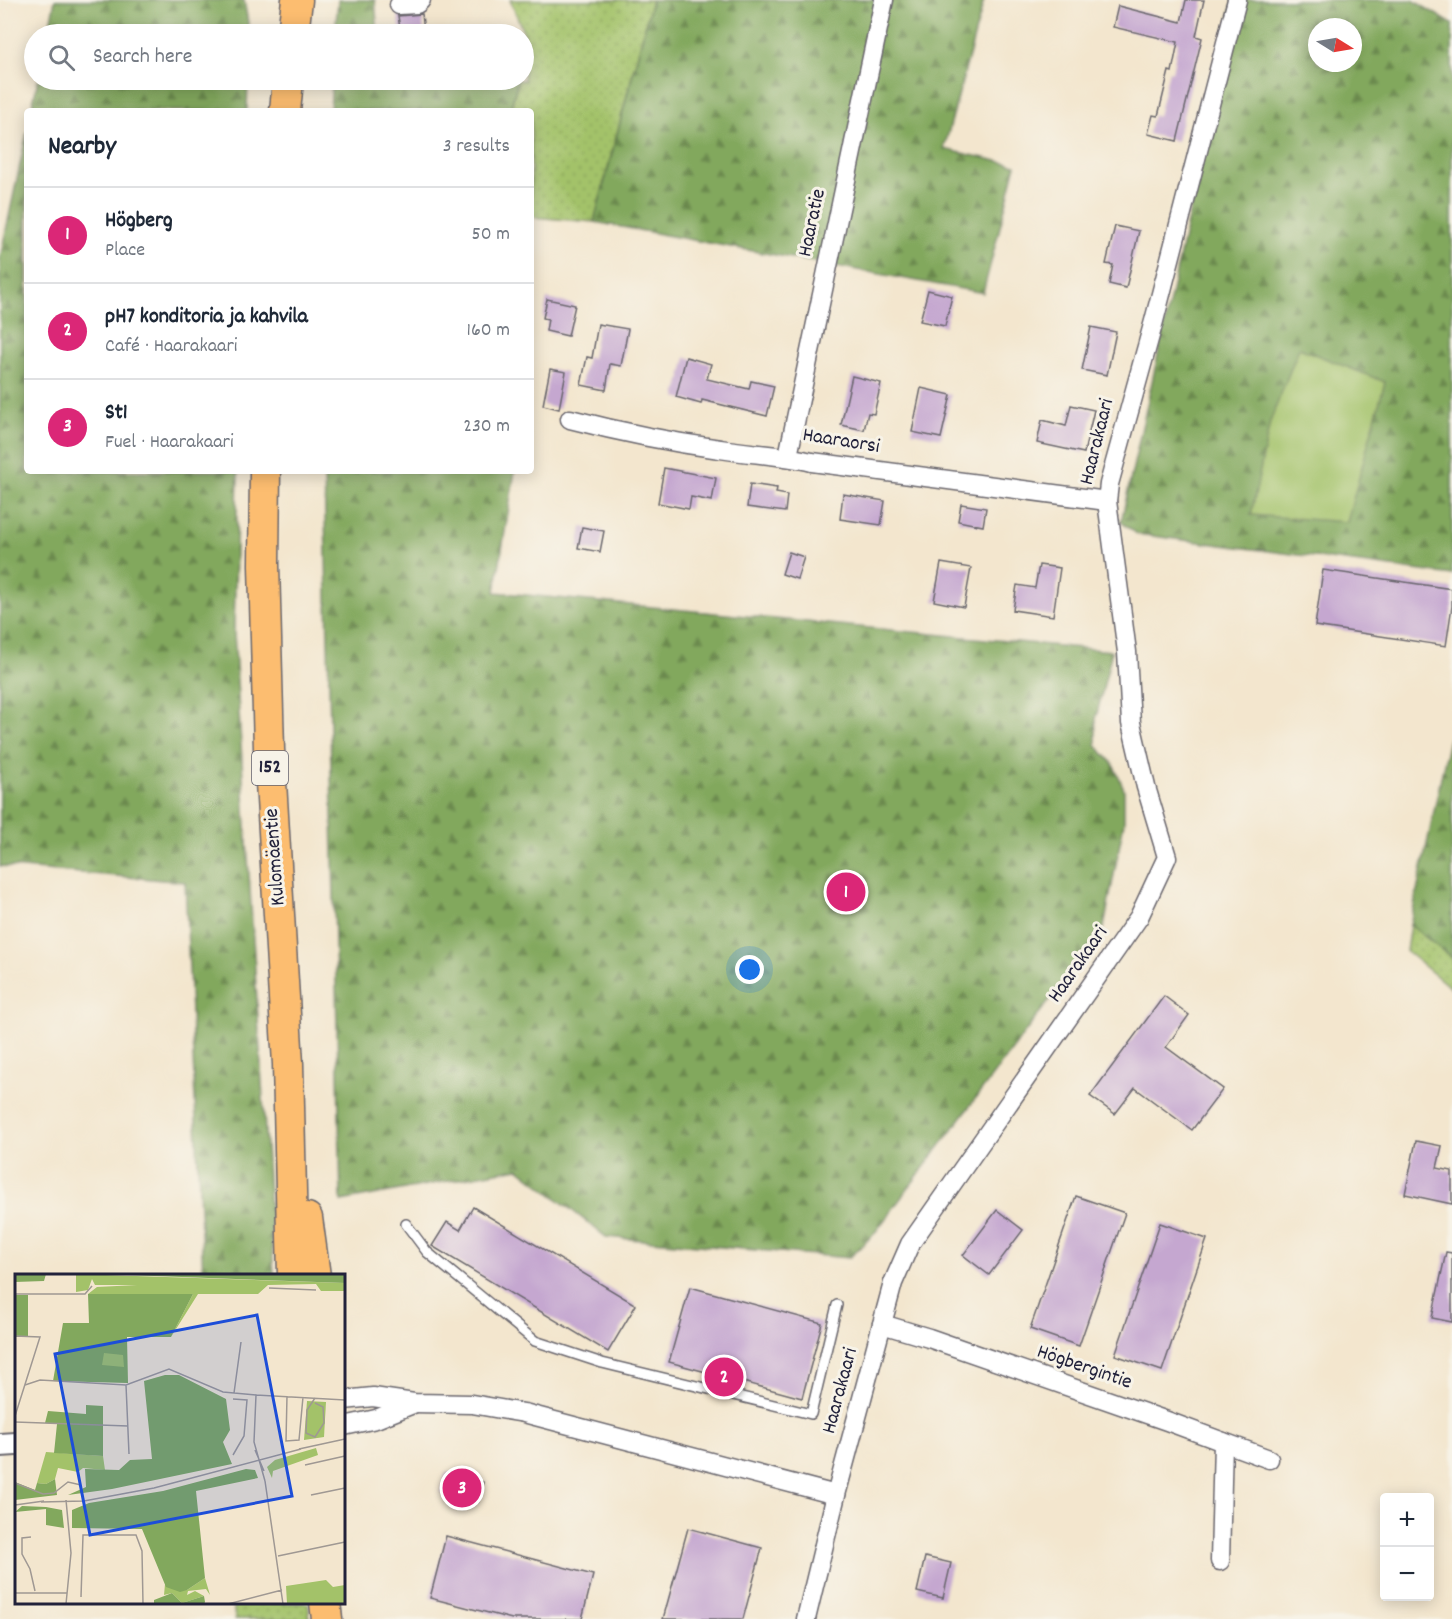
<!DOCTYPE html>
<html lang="en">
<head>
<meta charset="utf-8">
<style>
  :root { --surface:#fff; --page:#f6f6f7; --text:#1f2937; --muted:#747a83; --line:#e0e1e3; --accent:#db2777 }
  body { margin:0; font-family:Dekko,sans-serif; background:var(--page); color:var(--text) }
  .controls { position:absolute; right:18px; bottom:18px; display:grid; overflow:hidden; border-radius:6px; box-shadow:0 3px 15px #0003 }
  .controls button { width:54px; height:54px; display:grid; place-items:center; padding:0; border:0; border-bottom:2px solid var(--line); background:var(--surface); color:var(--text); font:30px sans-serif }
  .compass { position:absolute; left:1308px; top:18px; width:54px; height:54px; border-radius:50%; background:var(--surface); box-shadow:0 3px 15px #0003; rotate:101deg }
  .you { position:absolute; left:750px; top:970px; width:21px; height:21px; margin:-15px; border:4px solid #fff; border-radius:50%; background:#1a73e8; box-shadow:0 0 0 9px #1a73e833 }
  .badge { display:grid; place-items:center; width:39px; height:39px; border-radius:50%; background:var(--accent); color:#fff; font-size:20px; font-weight:700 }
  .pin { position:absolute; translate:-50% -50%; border:3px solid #fff; box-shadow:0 2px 6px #0006 }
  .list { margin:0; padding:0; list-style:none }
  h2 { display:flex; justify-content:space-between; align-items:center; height:78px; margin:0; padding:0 24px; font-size:26px }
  h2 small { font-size:20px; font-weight:400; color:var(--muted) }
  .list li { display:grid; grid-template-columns:39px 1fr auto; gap:18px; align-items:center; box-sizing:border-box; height:96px; padding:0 24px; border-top:2px solid var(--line) }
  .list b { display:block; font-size:22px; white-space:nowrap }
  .list p { margin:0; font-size:20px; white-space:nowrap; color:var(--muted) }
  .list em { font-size:20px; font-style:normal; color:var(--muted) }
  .icon { flex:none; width:33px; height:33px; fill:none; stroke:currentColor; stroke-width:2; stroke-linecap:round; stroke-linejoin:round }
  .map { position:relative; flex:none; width:1452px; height:1619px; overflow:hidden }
  .search { position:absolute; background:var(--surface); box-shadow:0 3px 15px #0003; left:24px; top:24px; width:510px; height:66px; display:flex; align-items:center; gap:15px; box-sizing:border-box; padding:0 21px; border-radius:33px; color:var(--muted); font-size:22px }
  .panel { position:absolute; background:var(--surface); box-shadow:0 3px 15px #0003; left:24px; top:108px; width:510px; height:366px; border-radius:6px }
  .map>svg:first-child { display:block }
  .grass { fill:url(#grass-dots); stroke:#627252; stroke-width:1.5 }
  .forest { fill:url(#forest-firs); stroke:#52654c; stroke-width:1.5; fill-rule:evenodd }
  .green { fill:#a3c269; stroke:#627252; stroke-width:1.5 }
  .building { fill:#c5a7d0 }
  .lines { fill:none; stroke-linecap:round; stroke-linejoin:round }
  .service-casing { stroke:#6b676e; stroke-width:12 }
  .minor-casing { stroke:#6b676e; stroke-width:21 }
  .tertiary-casing { stroke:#6b676e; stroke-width:26 }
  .primary-casing { stroke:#6b676e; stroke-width:33 }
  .service { stroke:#fff; stroke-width:9 }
  .minor { stroke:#fff; stroke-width:18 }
  .tertiary { stroke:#fff; stroke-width:22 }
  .primary { stroke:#fcbd6f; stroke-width:30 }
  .labels { text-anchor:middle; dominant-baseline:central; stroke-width:6; stroke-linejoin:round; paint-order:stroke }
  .shield { fill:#f7f3e8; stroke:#62616f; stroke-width:1.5 }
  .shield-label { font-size:20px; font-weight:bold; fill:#22223b }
  .street-label { font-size:21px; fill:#22223b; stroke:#f7f3e8 }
  .inset-road { fill:none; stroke:#9f9893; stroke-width:1.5 }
  .view { fill:#1d4ed8; fill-opacity:0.15; stroke:#1d4ed8; stroke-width:3 }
  .inset-edge { fill:none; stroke:#22223b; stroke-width:3 }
</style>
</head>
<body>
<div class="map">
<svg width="1452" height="1619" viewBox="0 0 1452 1619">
  <defs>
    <pattern id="grass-dots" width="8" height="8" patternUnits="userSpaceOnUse" patternTransform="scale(1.5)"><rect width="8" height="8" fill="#a3c269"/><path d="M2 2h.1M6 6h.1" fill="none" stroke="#8ca65c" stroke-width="1.8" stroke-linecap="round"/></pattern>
    <pattern id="forest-firs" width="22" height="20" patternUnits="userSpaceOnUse" patternTransform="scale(1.5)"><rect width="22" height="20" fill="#82a85d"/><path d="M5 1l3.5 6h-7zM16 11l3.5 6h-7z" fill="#6a884e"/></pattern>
  </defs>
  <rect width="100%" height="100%" fill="#f7f3e8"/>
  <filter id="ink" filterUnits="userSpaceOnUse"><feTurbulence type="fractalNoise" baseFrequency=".0167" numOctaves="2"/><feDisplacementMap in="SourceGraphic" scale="12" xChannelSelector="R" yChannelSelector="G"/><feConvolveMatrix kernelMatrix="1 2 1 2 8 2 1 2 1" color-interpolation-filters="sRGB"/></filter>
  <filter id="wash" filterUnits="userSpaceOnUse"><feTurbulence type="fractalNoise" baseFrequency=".008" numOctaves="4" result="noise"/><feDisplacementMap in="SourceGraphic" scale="24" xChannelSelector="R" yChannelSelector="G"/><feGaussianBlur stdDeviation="1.35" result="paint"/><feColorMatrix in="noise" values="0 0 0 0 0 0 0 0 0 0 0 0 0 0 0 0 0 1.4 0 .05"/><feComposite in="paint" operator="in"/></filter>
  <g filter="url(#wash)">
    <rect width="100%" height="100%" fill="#f3e6ce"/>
    <g class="grass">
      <path d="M510,0H652L594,222L531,217V111H510L518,80H524V57L528,43Z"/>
      <path d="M1410,925L1452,958V989L1406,951Z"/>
      <path d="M233,1603H308L310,1619H235Z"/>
    </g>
    <g class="forest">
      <path d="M55,0H244L250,34H48Z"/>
      <path d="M338,0H375L378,34H335Z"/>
      <path d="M652,0H984L944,149L1016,165L983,293L594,222Z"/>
      <path d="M1233,0H1413L1452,24V575L1137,534L1121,522L1191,205ZM1317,27H1353V63H1317Z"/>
      <path d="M38,80H248L247,111H31Z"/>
      <path d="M332,80H518L510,111H330Z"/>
      <path d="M27,132V471H238L234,632L274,1275H203L185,882L0,866V258Z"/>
      <path d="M324,471H515L495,592L1112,651L1096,718V745L1113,764L1124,789V822L1104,927L874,1234L849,1258L606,1237L518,1168L341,1201Z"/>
      <path d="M1452,725V958L1410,925Z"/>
    </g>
    <path class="green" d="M1299,348L1385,382L1347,522L1251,515L1270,422Z"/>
    <g id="blocks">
      <g class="building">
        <path d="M1186,0H1204L1196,36L1202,38L1177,141L1148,134L1153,115L1158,116L1169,71L1172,72L1178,42L1113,27L1118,6L1181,22Z"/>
        <path d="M422,14L424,32L401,34L398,16Z"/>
        <path d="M1115,226L1139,231L1126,288L1109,284L1113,265L1106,264Z"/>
        <path d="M928,290L952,296L945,326L920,321Z"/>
        <path d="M547,299L575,305L568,336L546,331L548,319L543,318Z"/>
        <path d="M598,324L628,329L621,366L610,364L606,390L581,385L587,357L592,358Z"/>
        <path d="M1091,327L1116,332L1107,375L1082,370Z"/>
        <path d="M686,357L711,364L707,379L749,389L751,381L774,386L767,416L702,400L701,404L676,397Z"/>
        <path d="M550,369L566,372L559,409L543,405Z"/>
        <path d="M852,376L881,383L874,414L868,413L864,430L841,425Z"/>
        <path d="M921,388L951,395L941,438L912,432Z"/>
        <path d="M1071,405L1094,410L1084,453L1037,443L1042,420L1066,426Z"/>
        <path d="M664,468L716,478L712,501L691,497L689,509L658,503Z"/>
        <path d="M750,484L777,488L776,493L787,495L785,512L747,507Z"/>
        <path d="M843,494L885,501L881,525L840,519Z"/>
        <path d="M961,504L986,508L983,526L958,521Z"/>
        <path d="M582,527L604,531L600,552L578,548Z"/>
        <path d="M789,552L804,557L797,579L782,574Z"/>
        <path d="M941,563L971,568L964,607L934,601Z"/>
        <path d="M1039,565L1060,568L1053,616L1013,610L1017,585L1035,588Z"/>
        <path d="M1323,570L1452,589V606L1446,646L1315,626Z"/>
        <path d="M1164,996L1189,1015L1166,1047L1223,1089L1192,1130L1135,1088L1115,1114L1090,1096Z"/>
        <path d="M1416,1141L1442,1146L1437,1168L1452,1171V1204L1405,1194Z"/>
        <path d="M1076,1196L1125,1213L1079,1346L1030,1329Z"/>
        <path d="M473,1207L636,1305L608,1352L432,1246L447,1222L460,1230Z"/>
        <path d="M997,1210L1023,1230L989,1275L963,1255Z"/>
        <path d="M1160,1223L1207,1239L1162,1371L1115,1355Z"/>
        <path d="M1446,1252L1452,1253V1322L1432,1318Z"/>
        <path d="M690,1287L822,1323L802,1398L669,1362Z"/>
        <path d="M446,1473L483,1482L478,1502L441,1493Z"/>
        <path d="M688,1528L762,1548L743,1619H663Z"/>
        <path d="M446,1536L593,1575L582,1619H512L430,1598Z"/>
        <path d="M925,1557L951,1563L943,1598L917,1592Z"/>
      </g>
    </g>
  </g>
  <g filter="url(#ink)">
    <use href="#blocks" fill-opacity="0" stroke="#6b676e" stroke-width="1.5"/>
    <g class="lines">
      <defs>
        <path id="service" d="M406,1224L427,1252L535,1341L602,1363L811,1414L837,1305"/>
        <g id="minor">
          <path d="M399,5L417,4L421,0"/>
          <path d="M570,419C620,432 669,442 720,449C751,454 782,455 812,462L1107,501"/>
          <path d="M788,456L884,0"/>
          <path d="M882,1324L929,1338L1167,1421L1269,1459"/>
          <path d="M344,1400L373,1397L414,1403L472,1404L524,1413L836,1495L893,1283L910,1244L1139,917L1167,857L1146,787L1131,723L1127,652L1107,501L1109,484L1154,321L1237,0"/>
          <path d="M344,1426L376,1419L413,1404"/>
          <path d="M1220,1561L1223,1442"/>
          <path d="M806,1619L836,1495"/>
        </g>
        <path id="tertiary" d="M0,1445L16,1444"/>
        <g id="primary">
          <path d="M293,34L297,0"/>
          <path d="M285,111L288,80"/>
          <path d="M265,471L264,565L269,749L288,1064L293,1276"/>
          <path d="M307,1218L315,1276"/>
          <path d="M325,1602L327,1619"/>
        </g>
      </defs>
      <use href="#service" class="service-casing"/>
      <use href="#minor" class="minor-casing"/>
      <use href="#tertiary" class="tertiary-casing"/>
      <use href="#primary" class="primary-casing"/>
      <use href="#service" class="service"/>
      <use href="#minor" class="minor"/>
      <use href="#tertiary" class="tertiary"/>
      <use href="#primary" class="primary"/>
    </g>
  </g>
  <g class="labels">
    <rect class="shield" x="252" y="751" width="36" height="34" rx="4.5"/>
    <g class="shield-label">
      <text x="270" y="768">152</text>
    </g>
    <g class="street-label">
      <text transform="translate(813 223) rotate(-78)">Haaratie</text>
      <text transform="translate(841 442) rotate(9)">Haaraorsi</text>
      <text transform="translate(1098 442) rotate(-76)">Haarakaari</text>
      <text transform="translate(276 857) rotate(-94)">Kulomäentie</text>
      <text transform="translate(1079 965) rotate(-55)">Haarakaari</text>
      <text transform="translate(1084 1368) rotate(19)">Högbergintie</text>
      <text transform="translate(841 1391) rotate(-75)">Haarakaari</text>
    </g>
  </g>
  <g transform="translate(15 1274)">
    <rect width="330" height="330" fill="#f3e6ce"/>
    <path d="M61,0L330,9V17H306L301,10L253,11L243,20H183L156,63L178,20H73L82,13L122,11H80L77,5L73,16L61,18ZM301,174L303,181L258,197L257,204L252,193L260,186ZM31,178L88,182L90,196L68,194L63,198L43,194L40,205L31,210L22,209ZM190,304L195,321L191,315L173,317L172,321L180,317L189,322L167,329L157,319L149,321L150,310L172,316ZM311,306L318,313L330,311V330H272L271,312Z" fill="#a3c269"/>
    <path d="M0,0H31L29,7L0,8ZM330,0V9L112,1L113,0ZM73,20H178L156,63H112L113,109L38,107L48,49H74ZM0,21H13V63H0ZM150,101H164L211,125L215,156L208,168L217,190L97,215L53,221L71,213L70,195L104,196L115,186L137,185L129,107ZM71,131L88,132V182L39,179L42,150L30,149L33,137L71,140ZM231,195L240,196L243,204L181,217L190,304L172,316L165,318L151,313L127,255L57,254V236L74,229L148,217ZM40,205L42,221L0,226V208L20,216L22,209L31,210ZM7,232L31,233L47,236L49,254L31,251V235L0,238ZM157,319L167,329L189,322L190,328L189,330H139V326Z" fill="#82a85d"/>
    <path d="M292,127L311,128L309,163L289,166Z" fill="#a3c269"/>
    <path d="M89,79L108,81L109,93L87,91Z" fill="#a3c269"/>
    <path class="inset-road" d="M254,14L301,16M0,20H70L77,12M0,62L25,63L0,142M10,111L25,106L111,111L154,95L208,118L241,121L239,168L250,207M111,111L114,180M219,119L226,68M241,121L330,126M272,122L271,167L284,166L288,123M218,125L232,126L229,162L218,181M300,129L308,133L309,149L300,163L291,159L292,136L300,124M0,148L113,152M284,175L330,165M240,176L249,197M290,191L330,182M250,207L268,330M0,209L28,220L39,219L53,208L66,211M296,221L330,214M51,226L56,279L51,330M26,228L69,227L139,214L286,175M0,231L29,227M16,263L7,264V280L15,295L20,317M263,282L330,268M0,319H52M66,323L68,261H121L127,277L128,330M213,330L267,316"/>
    <path class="view" d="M242,41L277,222L75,261L40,80Z"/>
    <rect width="330" height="330" class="inset-edge"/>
  </g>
</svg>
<div class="controls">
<button>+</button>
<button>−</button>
</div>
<svg class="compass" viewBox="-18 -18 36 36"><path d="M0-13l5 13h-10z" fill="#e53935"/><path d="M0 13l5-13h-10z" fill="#747a83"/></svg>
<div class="you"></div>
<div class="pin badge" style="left:846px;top:892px">1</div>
<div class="pin badge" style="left:724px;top:1377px">2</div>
<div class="pin badge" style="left:462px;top:1488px">3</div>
<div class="search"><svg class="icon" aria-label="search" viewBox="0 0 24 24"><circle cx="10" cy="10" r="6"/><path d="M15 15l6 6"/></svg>Search here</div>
<section class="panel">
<h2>Nearby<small>3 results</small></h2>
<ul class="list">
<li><span class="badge">1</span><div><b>Högberg</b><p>Place</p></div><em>50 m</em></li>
<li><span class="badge">2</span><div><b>pH7 konditoria ja kahvila</b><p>Café · Haarakaari</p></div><em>160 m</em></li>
<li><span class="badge">3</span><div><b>St1</b><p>Fuel · Haarakaari</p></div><em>230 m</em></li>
</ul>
</section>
</div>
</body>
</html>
